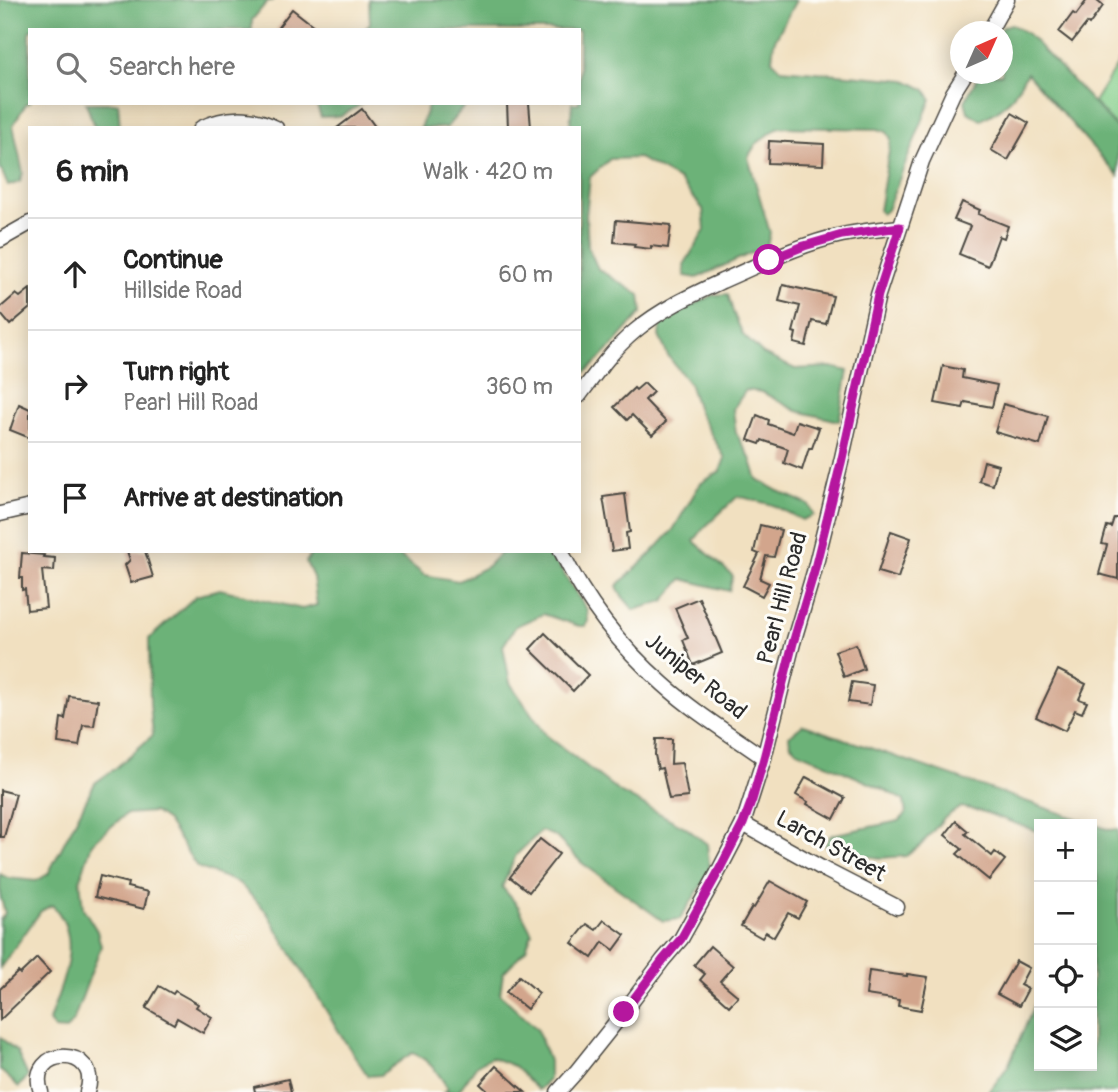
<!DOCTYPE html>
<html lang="en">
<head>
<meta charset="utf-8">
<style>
  :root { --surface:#fff; --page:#f6f6f6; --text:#222; --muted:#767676; --line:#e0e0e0 }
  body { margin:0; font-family:Pangolin,sans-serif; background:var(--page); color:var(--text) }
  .controls { position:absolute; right:21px; bottom:21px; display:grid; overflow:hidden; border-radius:0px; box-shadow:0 4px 18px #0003 }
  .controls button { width:63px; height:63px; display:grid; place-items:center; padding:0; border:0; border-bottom:2px solid var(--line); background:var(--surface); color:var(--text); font:35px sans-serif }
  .compass { position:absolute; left:950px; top:21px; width:63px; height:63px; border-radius:50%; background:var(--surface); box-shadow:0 4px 18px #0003; rotate:45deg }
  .stop { position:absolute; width:21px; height:21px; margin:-16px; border:5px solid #b5179e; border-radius:50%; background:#fff }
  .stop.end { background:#b5179e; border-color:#fff; box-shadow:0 2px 7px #0008 }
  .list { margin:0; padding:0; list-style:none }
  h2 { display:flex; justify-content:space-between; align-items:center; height:91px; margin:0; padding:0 28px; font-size:30px }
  h2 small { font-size:23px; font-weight:400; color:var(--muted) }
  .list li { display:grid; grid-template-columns:46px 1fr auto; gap:21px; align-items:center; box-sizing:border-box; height:112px; padding:0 28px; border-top:2px solid var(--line) }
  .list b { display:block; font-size:26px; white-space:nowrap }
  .list p { margin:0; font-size:23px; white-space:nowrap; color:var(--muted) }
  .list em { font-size:23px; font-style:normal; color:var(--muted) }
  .icon { flex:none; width:38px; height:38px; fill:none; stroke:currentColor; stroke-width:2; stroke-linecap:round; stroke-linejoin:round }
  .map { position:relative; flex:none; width:1118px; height:1092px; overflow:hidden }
  .search { position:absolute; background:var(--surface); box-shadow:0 4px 18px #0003; left:28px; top:28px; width:553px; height:77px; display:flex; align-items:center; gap:18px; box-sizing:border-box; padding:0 24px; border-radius:0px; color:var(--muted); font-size:26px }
  .panel { position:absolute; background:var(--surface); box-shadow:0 4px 18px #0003; left:28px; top:126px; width:553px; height:427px; border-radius:0px }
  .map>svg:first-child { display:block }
  .green { fill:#86cf8c; stroke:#587d5c; stroke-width:2 }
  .forest { fill:#6cb278; stroke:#4c6e52; stroke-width:2 }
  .building { fill:#d2a58c }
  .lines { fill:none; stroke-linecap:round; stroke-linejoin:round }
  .street-casing { stroke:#494641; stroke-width:17 }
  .street { stroke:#fff; stroke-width:14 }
  .route { stroke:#b5179e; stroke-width:9 }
  .labels { text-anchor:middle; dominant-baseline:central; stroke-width:6; stroke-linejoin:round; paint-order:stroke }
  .street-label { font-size:23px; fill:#2b2b2b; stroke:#fdfcf7 }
</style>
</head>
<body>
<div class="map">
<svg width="1118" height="1092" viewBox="0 0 1118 1092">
  <rect width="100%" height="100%" fill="#fdfcf7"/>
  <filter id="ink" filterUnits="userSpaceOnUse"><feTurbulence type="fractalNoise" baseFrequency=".0143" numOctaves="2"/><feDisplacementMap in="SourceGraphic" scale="14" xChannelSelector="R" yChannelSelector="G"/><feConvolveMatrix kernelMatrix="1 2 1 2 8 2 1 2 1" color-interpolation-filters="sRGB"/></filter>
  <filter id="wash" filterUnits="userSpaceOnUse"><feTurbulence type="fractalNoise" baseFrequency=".00686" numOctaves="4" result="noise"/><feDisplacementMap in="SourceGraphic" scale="28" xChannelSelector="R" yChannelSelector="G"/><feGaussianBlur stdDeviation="1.57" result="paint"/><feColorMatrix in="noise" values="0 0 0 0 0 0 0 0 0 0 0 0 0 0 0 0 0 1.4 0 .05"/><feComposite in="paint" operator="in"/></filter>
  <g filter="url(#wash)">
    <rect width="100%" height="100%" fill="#f1e0c0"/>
    <path class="green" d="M1118,63V129L1094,102Z"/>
    <g class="forest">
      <path d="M0,0H273L266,3L252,20V30H30V102L26,104L13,125L23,173L20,182L8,186L0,167Z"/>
      <path d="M369,0H796L774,42L772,60L781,69L906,80L926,90L931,99L887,210L882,214L879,211L891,139L887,132L878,129L779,127L756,144L748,157L770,233L767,246L697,278L685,276L684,265L705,230L703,209L679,180L639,158L610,159L590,177L586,215L588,247L598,269L640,295L642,312C629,326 595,370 579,375V128H570L572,103H579V30H365L370,23Z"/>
      <path d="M1011,24L1028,34L1118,129V176L1027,73L1011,99L997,111L981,120L968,112L965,101L979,74H1002V32L999,31L1002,27Z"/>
      <path d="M86,103H118L120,128H95Z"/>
      <path d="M316,103H363L341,116L321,117Z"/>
      <path d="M429,103H467L446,128H420Z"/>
      <path d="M728,294L733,312L743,335L763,354L795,369L831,367L848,371L839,421L797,411L762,392L746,390L733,409L736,433L750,458L757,479L778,491L809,505L814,515L802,520L773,505L738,496L704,528L694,541L733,576L729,591L682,579L664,601L634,610L621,595L617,586L649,556L673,530L700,484L720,471L725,458L699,413L689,383L668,356L659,336L661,320L713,295Z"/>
      <path d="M313,551H394L424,575L459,581L488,566L502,551H549L587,610L588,621L585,626H579L543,614L516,626L503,646L510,683L546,735L621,793L685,827L707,844L710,872L680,919L663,921L582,863L555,836L541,831L516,855L502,887L518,906L532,933L526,949L503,973L500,994L537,1029L549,1061V1080L538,1090L514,1066L491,1057L477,1065L458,1092H444L448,1089C440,1075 428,1058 412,1053L380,1075L368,1076L344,1040L266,911L239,883L197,867L167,821L154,812L126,814L92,843L80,880L83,908L97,931L101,946L74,1019L66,1030L54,1029L49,1021C61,984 85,938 52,905L41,911L0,968V920L5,913L0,895V874L8,878L36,881L48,874L95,783L117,767L153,735L150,704L149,639L196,596L220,589L302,609L317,605L313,577L306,562Z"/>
      <path d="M803,725L1110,830L1118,829V1092H989L1008,1066L1039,995V1066H1092V896L1098,881L1092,860V824H1039V832L984,812L961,807L944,818L921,845L906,856L880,858L831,851L825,845L831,835L899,821L906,814L904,801L883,789L797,751L790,744L789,736Z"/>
      <path d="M0,1037L17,1052L28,1076L19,1087L0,1070Z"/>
    </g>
    <g id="blocks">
      <g class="building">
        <path d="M1087,0H1096L1103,6L1089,25L1087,23L1072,42L1059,32L1073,13L1076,15Z"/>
        <path d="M292,9L319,30H276Z"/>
        <path d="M507,103H529L531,128H508Z"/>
        <path d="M362,109L376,128H337Z"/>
        <path d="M1012,113L1029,123L1008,160L991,150Z"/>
        <path d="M769,141L824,144L823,165L768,163Z"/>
        <path d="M962,202L980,210L978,214L1008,226L1004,238L999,236L988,266L959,254L970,226L954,220Z"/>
        <path d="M616,220L671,225L668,248L651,246V249L634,247L635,244L614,242Z"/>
        <path d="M783,285L833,296L826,324L812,321L806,346L794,343L796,333L793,332L800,306L779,301Z"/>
        <path d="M30,289V308L10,325L0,313V308L16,294L20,297Z"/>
        <path d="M943,366L963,370L962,378L997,385L992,407L965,402L963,408L935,403Z"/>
        <path d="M644,383L653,392L645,400L666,422L652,435L632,415L627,420L614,407L634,388L636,390Z"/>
        <path d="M19,404L30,409V438L10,430Z"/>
        <path d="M1003,404L1048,416L1040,445L995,432Z"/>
        <path d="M757,415L769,420L768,424L793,433L797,421L819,428L812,448H809L802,470L784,463L788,449L762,440L760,444L748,440Z"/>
        <path d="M984,461L998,465L993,485L979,481Z"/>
        <path d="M625,494L630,532L626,533L628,549L612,551L603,497Z"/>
        <path d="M1114,518H1118V579L1099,574L1107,545L1102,544L1107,526L1111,527Z"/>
        <path d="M760,525L781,530L774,557L766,556L760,579L769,583L762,596L743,586L759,554L754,552Z"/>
        <path d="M891,531L911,538L898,578L878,572Z"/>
        <path d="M127,551H145L153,577L131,583L125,565L130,560Z"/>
        <path d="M22,553L44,555L43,557L55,558L54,571L42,570L46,608L27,610L25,589L22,590V578H20Z"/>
        <path d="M699,598L722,653L693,665L683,640L688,638L675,608Z"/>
        <path d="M545,633L588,675L573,691L530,649Z"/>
        <path d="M856,644L864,669L844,677L835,651Z"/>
        <path d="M1058,670L1086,684L1079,699L1087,702L1082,713L1075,710L1065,731L1036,717Z"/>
        <path d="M852,682L873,685L870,705L848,702Z"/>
        <path d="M69,696L98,700L94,726L83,725L79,746L58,743L61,718L65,719Z"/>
        <path d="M656,739H672L671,764L682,763L688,797L669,799L662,768L658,769L655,755Z"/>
        <path d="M806,777L845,798L834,819L807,804L808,802L796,795Z"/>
        <path d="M0,790L16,794L4,837H0Z"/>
        <path d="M956,821L968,831L965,834L992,856L995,852L1005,860L989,880L957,854L962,849L945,835Z"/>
        <path d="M540,839L559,854L529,892L510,877Z"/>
        <path d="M100,876L128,883L127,887L148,892L144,909L95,897Z"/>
        <path d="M770,881L807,902L798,918L788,913L774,937L766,932L762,938L741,926L752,907L754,908Z"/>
        <path d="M604,920L625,935L614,950L603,942L592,958L572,943L587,924L596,930Z"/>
        <path d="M710,946L733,966L720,981L738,996L729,1006L700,980L705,974L694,965Z"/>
        <path d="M37,958L50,972L0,1020V989L18,972L20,974Z"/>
        <path d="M1016,961L1029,968L1020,985L1028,989L1019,1006L997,994Z"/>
        <path d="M869,971L907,976V974L928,977L921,1010L898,1006L899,1000L866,995Z"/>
        <path d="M519,976L539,993L527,1009L506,992Z"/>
        <path d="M159,986L173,994L175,991L198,1004L196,1007L212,1017L203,1033L177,1018L174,1024L146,1008Z"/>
        <path d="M496,1066L525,1092H489L480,1084Z"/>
        <path d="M288,1079L291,1092H255L254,1087Z"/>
      </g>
    </g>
  </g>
  <g filter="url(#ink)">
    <use href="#blocks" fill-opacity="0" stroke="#494641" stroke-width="2"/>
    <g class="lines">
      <defs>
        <g id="street">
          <path d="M989,32L1007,0"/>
          <path d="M201,128C225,116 252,115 276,128"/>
          <path d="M0,240L30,223"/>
          <path d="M579,396C596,373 613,349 635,331C661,309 692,295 722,281C761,264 800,244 842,235C861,231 881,229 900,227"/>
          <path d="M0,514L30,507"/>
          <path d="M561,551C586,602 621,647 663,684C694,712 730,734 764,758"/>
          <path d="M743,824L827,871L897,907"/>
          <path d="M41,1092C25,1045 103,1045 87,1092"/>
          <path d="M558,1092L576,1072L624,1012L663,960L681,939L716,876L743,824L764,758L793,643L814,572L841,462L878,295L922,161L953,93L965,74"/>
        </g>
      </defs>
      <use href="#street" class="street-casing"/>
      <use href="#street" class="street"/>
    </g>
  </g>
  <g class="lines" filter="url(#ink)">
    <path class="route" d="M624,1012L663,960L681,939L716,876L743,824L752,800L764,758L793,643L814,572L841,463L878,295L900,227L842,235L804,246L769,260"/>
  </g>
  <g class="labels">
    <g class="street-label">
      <text transform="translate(782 598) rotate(-75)">Pearl Hill Road</text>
      <text transform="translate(696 676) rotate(39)">Juniper Road</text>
      <text transform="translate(831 846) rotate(29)">Larch Street</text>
    </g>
  </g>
</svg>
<div class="controls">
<button>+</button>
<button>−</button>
<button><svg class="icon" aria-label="locate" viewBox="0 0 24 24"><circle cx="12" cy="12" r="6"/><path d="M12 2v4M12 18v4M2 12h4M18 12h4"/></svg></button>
<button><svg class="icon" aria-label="layers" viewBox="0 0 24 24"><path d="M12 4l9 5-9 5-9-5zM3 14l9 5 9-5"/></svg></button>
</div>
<svg class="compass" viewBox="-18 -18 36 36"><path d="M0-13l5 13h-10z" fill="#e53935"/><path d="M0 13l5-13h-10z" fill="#767676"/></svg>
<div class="stop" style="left:769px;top:260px"></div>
<div class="stop end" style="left:624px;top:1012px"></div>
<div class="search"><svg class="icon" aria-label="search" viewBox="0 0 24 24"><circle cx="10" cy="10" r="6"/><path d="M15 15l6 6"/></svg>Search here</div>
<section class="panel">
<h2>6 min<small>Walk · 420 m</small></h2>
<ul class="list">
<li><svg class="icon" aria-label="ahead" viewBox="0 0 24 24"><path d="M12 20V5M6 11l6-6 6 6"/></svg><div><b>Continue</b><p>Hillside Road</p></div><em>60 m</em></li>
<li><svg class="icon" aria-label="right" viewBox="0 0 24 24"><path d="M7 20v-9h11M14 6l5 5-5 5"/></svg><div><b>Turn right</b><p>Pearl Hill Road</p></div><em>360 m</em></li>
<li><svg class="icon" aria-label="arrive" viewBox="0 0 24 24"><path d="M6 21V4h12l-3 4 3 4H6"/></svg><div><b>Arrive at destination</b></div></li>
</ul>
</section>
</div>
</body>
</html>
